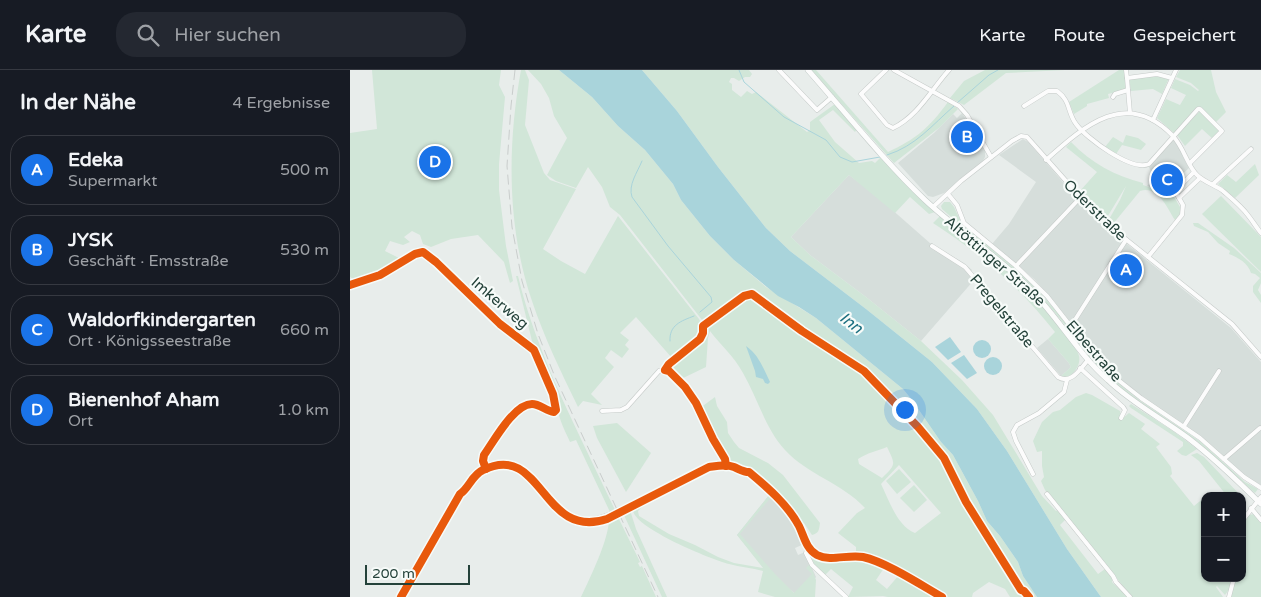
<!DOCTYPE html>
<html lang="de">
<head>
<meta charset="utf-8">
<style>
  :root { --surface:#171b24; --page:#242831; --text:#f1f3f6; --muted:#9ea1a6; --line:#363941; --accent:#1a73e8 }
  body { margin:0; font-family:"Varela Round",sans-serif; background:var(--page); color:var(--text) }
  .controls { position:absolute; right:15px; bottom:15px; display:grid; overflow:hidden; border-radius:10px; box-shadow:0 1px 4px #0004 }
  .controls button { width:45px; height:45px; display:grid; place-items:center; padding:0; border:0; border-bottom:1px solid var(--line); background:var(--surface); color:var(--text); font:25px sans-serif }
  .scale { position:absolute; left:15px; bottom:12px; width:105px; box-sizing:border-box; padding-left:5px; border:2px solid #24423a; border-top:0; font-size:14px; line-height:18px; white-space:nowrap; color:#24423a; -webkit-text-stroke:4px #f7fbf9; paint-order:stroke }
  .you { position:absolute; left:554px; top:339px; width:18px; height:18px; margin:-12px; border:4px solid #fff; border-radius:50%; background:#1a73e8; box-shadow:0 0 0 8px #1a73e833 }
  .badge { display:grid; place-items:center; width:32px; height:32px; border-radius:50%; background:var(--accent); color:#fff; font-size:16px; font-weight:700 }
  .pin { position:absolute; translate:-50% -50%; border:2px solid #fff; box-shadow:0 1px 5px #0006 }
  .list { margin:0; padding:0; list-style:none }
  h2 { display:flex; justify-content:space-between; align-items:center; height:65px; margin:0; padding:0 20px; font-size:21px }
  h2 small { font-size:16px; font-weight:400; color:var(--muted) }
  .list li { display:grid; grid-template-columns:32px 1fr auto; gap:15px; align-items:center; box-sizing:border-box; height:70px; margin:0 10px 10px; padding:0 10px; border:1px solid var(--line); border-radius:20px }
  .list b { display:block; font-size:19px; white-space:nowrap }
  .list p { margin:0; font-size:16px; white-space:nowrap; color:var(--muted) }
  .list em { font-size:16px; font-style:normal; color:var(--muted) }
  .icon { flex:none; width:28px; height:28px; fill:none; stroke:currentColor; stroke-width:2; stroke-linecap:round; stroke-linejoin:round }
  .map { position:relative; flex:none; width:911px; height:527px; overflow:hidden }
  header { display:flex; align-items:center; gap:30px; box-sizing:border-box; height:70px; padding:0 25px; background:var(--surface); border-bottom:1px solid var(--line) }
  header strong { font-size:24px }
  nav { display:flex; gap:28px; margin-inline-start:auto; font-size:18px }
  .search { width:350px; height:45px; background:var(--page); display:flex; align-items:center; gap:12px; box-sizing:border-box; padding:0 18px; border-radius:20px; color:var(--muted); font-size:19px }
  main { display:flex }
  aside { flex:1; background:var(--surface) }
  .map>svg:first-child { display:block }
  .built { fill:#d6dedb }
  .green { fill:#d1e6d8; fill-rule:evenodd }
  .water { fill:#a9d4db }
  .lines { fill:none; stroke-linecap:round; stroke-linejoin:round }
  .stream { stroke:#a9d4db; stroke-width:1 }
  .minor-casing { stroke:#c5cac8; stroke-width:5 }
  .secondary-casing { stroke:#c3cbc8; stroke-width:6 }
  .minor { stroke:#fcfcfc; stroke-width:4 }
  .secondary { stroke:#fcfcfc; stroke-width:5 }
  .rail { stroke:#c9cdcc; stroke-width:1; stroke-dasharray:10 5; stroke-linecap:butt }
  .minor-bridge-casing { stroke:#c5cac8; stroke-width:5; stroke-linecap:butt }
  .minor-bridge { stroke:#fcfcfc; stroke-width:4 }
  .cycleway-casing { stroke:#f7fbf9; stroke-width:11 }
  .cycleway { stroke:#e8590c; stroke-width:8 }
  .labels { text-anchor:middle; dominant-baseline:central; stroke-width:4.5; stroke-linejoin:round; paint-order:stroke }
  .street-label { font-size:15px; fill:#24423a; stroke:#f7fbf9 }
  .water-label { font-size:16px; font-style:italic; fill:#1c6f80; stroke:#f7fbf9 }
</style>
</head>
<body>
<header>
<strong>Karte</strong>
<div class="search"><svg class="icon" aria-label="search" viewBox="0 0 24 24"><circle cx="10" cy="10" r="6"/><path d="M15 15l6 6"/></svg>Hier suchen</div>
<nav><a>Karte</a><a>Route</a><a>Gespeichert</a></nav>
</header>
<main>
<aside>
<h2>In der Nähe<small>4 Ergebnisse</small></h2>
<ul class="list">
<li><span class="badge">A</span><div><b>Edeka</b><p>Supermarkt</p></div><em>500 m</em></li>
<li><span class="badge">B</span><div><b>JYSK</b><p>Geschäft · Emsstraße</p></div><em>530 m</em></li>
<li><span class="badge">C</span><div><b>Waldorfkindergarten</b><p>Ort · Königsseestraße</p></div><em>660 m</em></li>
<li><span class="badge">D</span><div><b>Bienenhof Aham</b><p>Ort</p></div><em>1.0 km</em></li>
</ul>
</aside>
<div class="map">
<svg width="911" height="527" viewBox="0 0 911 527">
  <rect width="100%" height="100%" fill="#e8edeb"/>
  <g class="built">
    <path d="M612,43L635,80V87L633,91L594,123L583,127L578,126L548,93L584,63L603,44L607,48Z"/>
    <path d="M673,69L678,72L739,142L762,162L881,258L911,292V415L897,407L851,367L801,333L774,312L746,286L704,231L684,209L642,174L659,154L686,112L649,85Z"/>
    <path d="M823,70L830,79L839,98L813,122L797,116L804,108L799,97Z"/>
    <path d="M499,105L523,123L581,174L614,193L622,200L619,204L624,210L571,271L516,227L460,185L441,167Z"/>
    <path d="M698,269L718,292L721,297L711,306L687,278Z"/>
    <path d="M420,424L439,444L445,454L454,474L445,478L448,485L455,482L466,507L449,527L414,498L387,465Z"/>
  </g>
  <g class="green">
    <path d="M22,0H151L149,15L155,27L149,94V120L156,176L163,211L160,213L154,192L128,165L101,169L81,177L73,174L70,165L62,161L54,167L60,172L53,175L40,171L35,181L53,190C39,199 25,207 9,212L0,207V63L27,59Z"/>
    <path d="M171,0H175L179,10L175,55L194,103L200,110L226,119L193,179L211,191L235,204L268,146L349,249L352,255L351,265L353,266L354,257L356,255L270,145L260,137L252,117L238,97L226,118L206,111L197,105L217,68L204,46L199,28L191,14L178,0H209L242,27L268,56L295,80L323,114L331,130L360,166L384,190L416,217L466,248L553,319L562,330L591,372L603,385L628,431L637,451L650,466L668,492L673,506L687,527H660L655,519L639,512L623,523L622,527H596L556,505L514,486L506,485V477L488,463L507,443L515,438C492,413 458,405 435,380C415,358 408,329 393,303C383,285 372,277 360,261L358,268L356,297L329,310L318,299L319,296L316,293L322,288L286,247L270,263L279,270L275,275L279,279L272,288L261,280L255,288L264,297L241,324L252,335L233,331L228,337C211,302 194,267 182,231C157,158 157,76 171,0ZM537,377C545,394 547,394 532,408L509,394L508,389C517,383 527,381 537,377ZM549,395L591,443L565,463C547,456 539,430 531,414Z"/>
    <path d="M292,0H399L402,4L400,7H395L389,11L384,8H381L379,12L382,14V20L391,27L397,21L402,24L406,22L457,62L460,60V52L485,34L507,59L505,62L483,40L469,50L485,72L509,93L522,91L525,93L532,86L585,142L579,144L560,127L545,143L499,105L441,167L460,185L516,227L571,271L612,310L643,345L692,426L706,441L709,439L717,448L710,455L748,504L755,499L763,508L762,512C766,517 773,521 778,526L777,527H751L717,479L657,381L627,339L582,292L516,239L440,181L416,158L368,97L327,41Z"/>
    <path d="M461,0H466L538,82C566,69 579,58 598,32L608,39L590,57L544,93Z"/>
    <path d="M635,0H715L656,3L614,35L600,28L614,11Z"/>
    <path d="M769,0H775L777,18L775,20L758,24L759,28L737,34V36L724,44L719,32Z"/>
    <path d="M830,0H861L866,22L876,42L866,52L849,36L824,63L807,48L816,29L830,35L836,25L821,18L825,9L840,15L848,21L849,20L841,13L826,7Z"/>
    <path d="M804,6L819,8L812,24L803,19L781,21L779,8Z"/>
    <path d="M850,41L870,61L863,69L852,59L835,76L827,65Z"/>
    <path d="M776,65L788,68L796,74L791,80L772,75L766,84L755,77L763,67L773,73Z"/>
    <path d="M721,72C741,93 765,106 793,113V115L813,122L819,118L830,137C832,142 829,146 825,150C817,138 808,115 790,121L763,154L758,151L770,130L776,116L756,149L729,122L747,102L716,77Z"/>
    <path d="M905,94L909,105L885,128L868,114L877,105L886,112Z"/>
    <path d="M871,126L911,167V202L852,144Z"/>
    <path d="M594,132H600L604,137L612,154L666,199L686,218L709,244L736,279L772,316L788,329L851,372L895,412L908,419L905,423L848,372L773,320L740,288L711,250L688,223L592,139L591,136Z"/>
    <path d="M590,146C634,182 682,216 715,264C719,270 727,278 729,286C731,295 724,304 716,308L711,306L721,297L718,292L698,269L705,262C678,228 648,198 612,173C603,166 593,160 583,153Z"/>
    <path d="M843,153H848L884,178L911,203V213L908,220L911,225V233L903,222V216L910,208L905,204L901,203C898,193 889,188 879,184L880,181L868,173L858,162L844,156Z"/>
    <path d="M166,206H168C187,286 230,365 265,440L260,442L226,370L220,372C214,359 207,346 207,331L182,271Z"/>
    <path d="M736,323L742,325L770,341L772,349L779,343L795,354L791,359L810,374L806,377L821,397L822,404L820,406L844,436L855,427V508H882L880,518L875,525L867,516L866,517L873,527H782L695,420L691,411L694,407L692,396V381L687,382L683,371L692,352L703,342L710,340L726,327Z"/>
    <path d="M365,327L367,336L377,352L378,363L384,372L389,378L418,393L433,405L470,453C469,460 469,463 462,465L454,453L452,461C444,440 419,416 401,403C393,397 382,394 375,386C364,374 357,354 350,338Z"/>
    <path d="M781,334L823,361L847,379L836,386L832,385L827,381L833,376V372L781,338L779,336Z"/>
    <path d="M267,353L301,383L276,422L247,368L243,356Z"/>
    <path d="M847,383L854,387L891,426H877L849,391L841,385Z"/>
    <path d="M549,399L561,412L547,424L536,411Z"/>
    <path d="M350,403L291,438L288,441L289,446L319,464L345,475L368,487L384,493L413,498L387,465L420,424L422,426L390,464L425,504L444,523L462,504L456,498L460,494L466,510L465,527H425L408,522L413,501C402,498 390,497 379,494C360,489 287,459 283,441L285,436Z"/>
    <path d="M564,415L577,430L564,442L550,428Z"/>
    <path d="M280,440L286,459L317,527H312L273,443Z"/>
    <path d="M904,444L911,452V527H880L885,508H892L893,455L895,449L899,445Z"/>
    <path d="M267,445L290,492L288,493L290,497L292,496L306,527H231C240,508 259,469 259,449Z"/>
    <path d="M458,481L473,488H511L534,498L526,510L537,519L549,505L589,527H538L533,526L498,527L503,517L481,499L474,506L465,497Z"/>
  </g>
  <g class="water">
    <path d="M209,0H292L327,41L368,97L416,158L440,181L516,239L582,292L627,339L657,381L717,479L751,527H687L673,506L668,492L650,466L637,451L628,431L603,385L591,372L562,330L553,319L466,248L449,237L428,226L384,190L360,166L331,130L323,114L295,80L268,56L242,27Z"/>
    <path d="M600,267L611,282L598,290L585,277Z"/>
    <circle cx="632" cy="279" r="9"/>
    <path d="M396,276C409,285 413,298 420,312L418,314L415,313L413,309L406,307L405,301Z"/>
    <path d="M614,285L627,303L617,309L601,293Z"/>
    <circle cx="643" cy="296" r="9"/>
  </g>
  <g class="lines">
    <g class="stream">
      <path d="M389,0L394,12L434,47L476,70L490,87L502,92L530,87"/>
      <path d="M607,33L639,5L648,0"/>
      <path d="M537,85C566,76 582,55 604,36"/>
      <path d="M292,91C287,103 278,115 282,127L318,176L361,227L362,232L350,242"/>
      <path d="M320,271C319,255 331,251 344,246"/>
    </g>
    <defs>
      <g id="minor">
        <path d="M429,0L467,40L482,27"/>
        <path d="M536,0L511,24L537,55L543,58C568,46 581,20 599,0"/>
        <path d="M544,0L609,36L617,45L641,87"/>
        <path d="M776,0L777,8"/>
        <path d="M763,27L765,24L778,20"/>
        <path d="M674,36L698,21H707C721,31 717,42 726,54C736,68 782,102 799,94L848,39H850L872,61L840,93"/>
        <path d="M780,43L777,8L807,4L822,8"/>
        <path d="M803,50L826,0"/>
        <path d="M696,90C735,55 777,18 823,66C834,78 837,95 847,105C854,112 865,115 873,121C881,128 891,136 897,144C902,150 906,157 911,163"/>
        <path d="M844,102L826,120V123L829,128L850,108"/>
        <path d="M863,114L901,79"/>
        <path d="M598,124L607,135L614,153L666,196L697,226L744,286L767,309L791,328L850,368L894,407L911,418"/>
        <path d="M583,137L611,111L662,71L671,66L677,67L748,147L882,254L911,287"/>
        <path d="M582,176L615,197L708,307C721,315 730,299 738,290"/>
        <path d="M798,187L832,145L833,135L829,128"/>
        <path d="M666,196L730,128"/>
        <path d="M42,198L69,182L78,185L134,241L184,280L203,324L206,340L204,342C196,341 190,334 182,334C164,334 144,371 134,385L133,391L135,397"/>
        <path d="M721,256L776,170"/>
        <path d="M730,298L773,337L775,340L771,348"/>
        <path d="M252,341L271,340L277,337L309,301C331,294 356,354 363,369C367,377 375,384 376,394"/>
        <path d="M834,356L869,301"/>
        <path d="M874,389L910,358"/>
        <path d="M683,404L666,371L663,362L667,355L689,343L714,322L717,310"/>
        <path d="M697,424L763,506L766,512L780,527"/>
        <path d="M277,436L355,397L373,394L386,396L404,407L440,443L448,455L458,476L456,483L462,495L496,527"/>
        <path d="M901,438L911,450"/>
        <path d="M892,451L911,427"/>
        <path d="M458,476C472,495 493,483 512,487C534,491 572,515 592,527"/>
        <path d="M51,527L115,416C124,404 133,394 149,393C188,390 192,436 223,448C235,453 248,449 260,444"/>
        <path d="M879,527L884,508"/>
      </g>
      <path id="secondary" d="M458,0C496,43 533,90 575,130C606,159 643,183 674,213C706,243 726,282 758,310C782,333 811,348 838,368C864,388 888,411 911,434"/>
    </defs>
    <use href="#minor" class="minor-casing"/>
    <use href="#secondary" class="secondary-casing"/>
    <use href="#minor" class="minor"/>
    <use href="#secondary" class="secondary"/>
    <path class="rail" d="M165,0L161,36L157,96L162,157L172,211L188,264L205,307L308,527"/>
    <defs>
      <path id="minor-bridge" d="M260,444L277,436"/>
    </defs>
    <use href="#minor-bridge" class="minor-bridge-casing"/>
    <use href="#minor-bridge" class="minor-bridge"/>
    <defs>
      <g id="cycleway">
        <path d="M0,215L30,205L65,184L73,182L86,192L150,254L184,280L203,324L206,340L204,342C196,341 190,334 182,334C164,334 144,371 134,385L133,391L136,399"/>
        <path d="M376,396L375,389L363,369L346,333L335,317L319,301L315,300L319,294L350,269L353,263V256L394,226L402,224L452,261L514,301L568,357L594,388L616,432L671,520L674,521L679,527"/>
        <path d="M51,527L110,424C119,418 122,405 133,400C193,371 191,471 257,449L359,397C367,396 376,394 384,397C389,399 393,402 399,402C417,417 438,435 449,456C454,466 456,479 467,485C481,492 498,484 513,487C536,492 571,515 592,527"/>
      </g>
    </defs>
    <use href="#cycleway" class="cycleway-casing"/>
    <use href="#cycleway" class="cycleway"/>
  </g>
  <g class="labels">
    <g class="street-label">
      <text transform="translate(745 140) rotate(44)">Oderstraße</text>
      <text transform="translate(645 191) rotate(41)">Altöttinger Straße</text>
      <text transform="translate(150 233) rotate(41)">Imkerweg</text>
      <text transform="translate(652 241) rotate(50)">Pregelstraße</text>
      <text transform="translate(744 281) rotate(49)">Elbestraße</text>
    </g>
    <g class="water-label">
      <text transform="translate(501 253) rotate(37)">Inn</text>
    </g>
  </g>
</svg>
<div class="controls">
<button>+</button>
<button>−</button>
</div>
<div class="scale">200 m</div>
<div class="you"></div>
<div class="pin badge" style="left:776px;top:200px">A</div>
<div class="pin badge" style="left:617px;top:67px">B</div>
<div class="pin badge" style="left:817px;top:110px">C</div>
<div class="pin badge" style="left:85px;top:92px">D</div>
</div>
</main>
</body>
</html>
